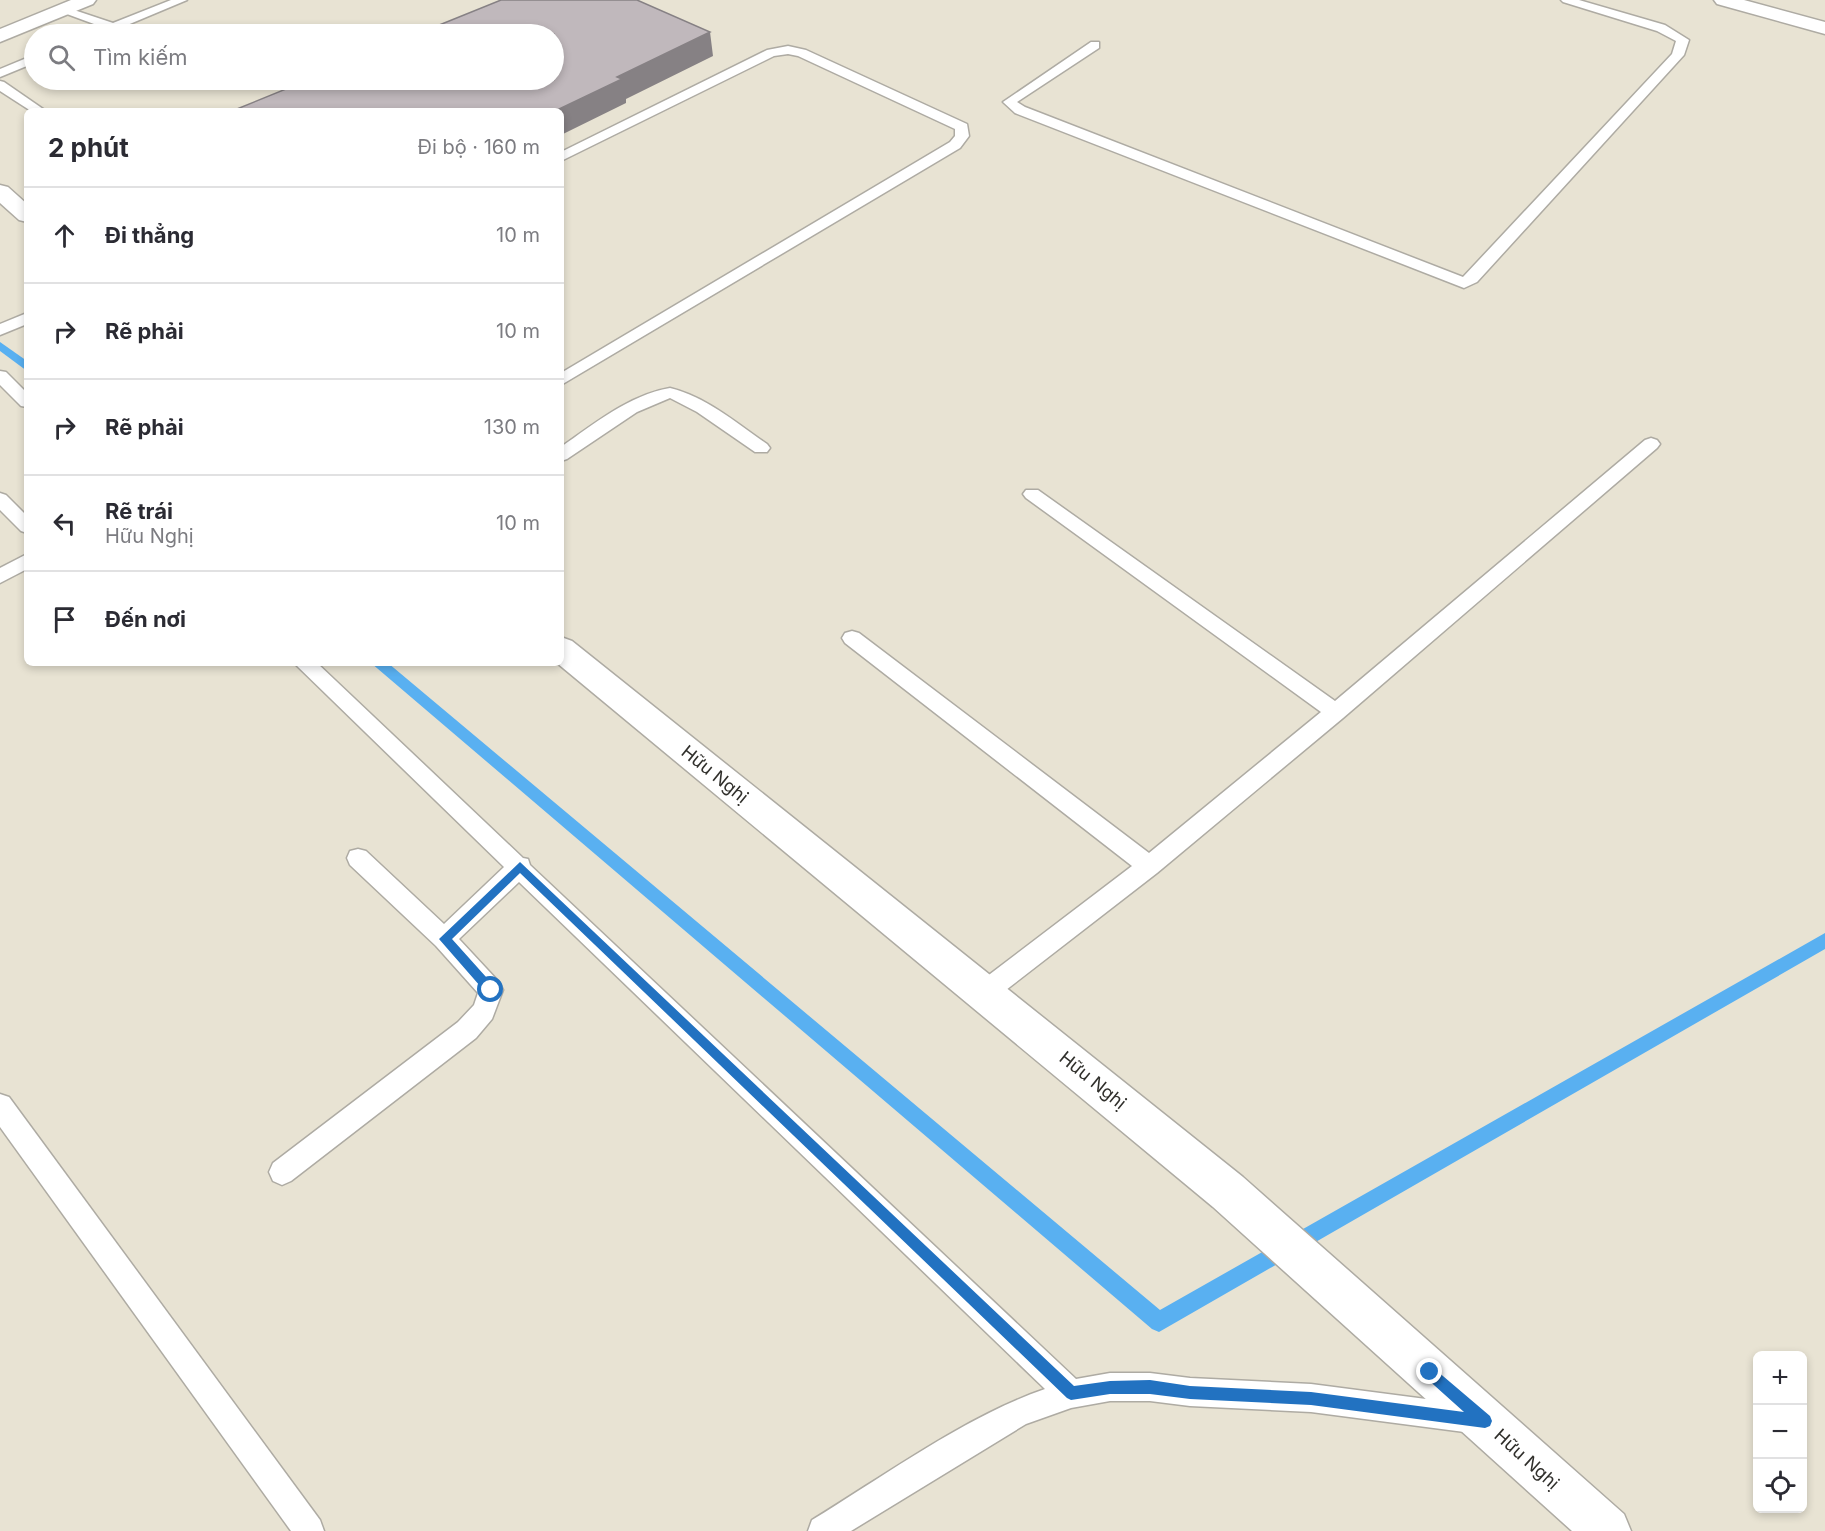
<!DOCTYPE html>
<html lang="vi">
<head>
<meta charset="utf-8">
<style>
  :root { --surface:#fff; --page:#f7f7f7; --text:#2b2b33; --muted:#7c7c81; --line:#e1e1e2 }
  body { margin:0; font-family:Inter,sans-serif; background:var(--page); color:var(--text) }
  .controls { position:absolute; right:18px; bottom:18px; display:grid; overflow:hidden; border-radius:9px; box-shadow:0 3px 9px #0003 }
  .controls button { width:54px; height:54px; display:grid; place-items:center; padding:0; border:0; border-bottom:2px solid var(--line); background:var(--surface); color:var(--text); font:30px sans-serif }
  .stop { position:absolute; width:18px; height:18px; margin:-14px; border:4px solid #2272c1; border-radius:50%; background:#fff }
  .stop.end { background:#2272c1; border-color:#fff; box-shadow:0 2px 6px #0008 }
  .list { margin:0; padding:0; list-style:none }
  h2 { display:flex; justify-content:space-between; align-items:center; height:78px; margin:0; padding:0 24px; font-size:26px }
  h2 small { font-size:20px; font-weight:400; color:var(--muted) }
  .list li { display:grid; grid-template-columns:39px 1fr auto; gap:18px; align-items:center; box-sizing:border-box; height:96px; padding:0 24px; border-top:2px solid var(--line) }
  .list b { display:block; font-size:22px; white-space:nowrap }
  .list p { margin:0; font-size:20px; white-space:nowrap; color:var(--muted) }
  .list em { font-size:20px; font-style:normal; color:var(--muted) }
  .icon { flex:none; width:33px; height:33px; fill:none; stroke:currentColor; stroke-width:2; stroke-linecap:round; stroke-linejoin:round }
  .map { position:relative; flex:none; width:1825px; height:1531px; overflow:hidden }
  .search { position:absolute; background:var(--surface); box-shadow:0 3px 9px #0003; left:24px; top:24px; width:540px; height:66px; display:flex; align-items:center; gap:15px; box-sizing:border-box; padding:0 21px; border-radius:33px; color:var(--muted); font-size:22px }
  .panel { position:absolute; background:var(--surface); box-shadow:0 3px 9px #0003; left:24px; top:108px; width:540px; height:558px; border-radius:9px }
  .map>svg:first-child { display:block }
  .built { fill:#e8e3d3; fill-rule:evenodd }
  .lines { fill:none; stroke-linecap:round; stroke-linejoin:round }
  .stream { fill:#59b0f1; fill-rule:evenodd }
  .service-casing { stroke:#aeaba3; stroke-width:3 }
  .minor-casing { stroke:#aeaba3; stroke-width:3 }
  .tertiary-casing { stroke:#aeaba3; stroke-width:3 }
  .service { fill:#fff; fill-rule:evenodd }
  .minor { fill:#fff; fill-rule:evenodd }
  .tertiary { fill:#fff; fill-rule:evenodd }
  .shaded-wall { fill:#868184 }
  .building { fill:#c0b8bc; stroke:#868184; stroke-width:1.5 }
  .route { fill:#2272c1 }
  .labels { text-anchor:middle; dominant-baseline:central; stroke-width:6; stroke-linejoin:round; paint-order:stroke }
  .street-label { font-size:18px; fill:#31302c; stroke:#fff }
</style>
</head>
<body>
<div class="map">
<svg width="1825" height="1531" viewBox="0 0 1825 1531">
  <rect width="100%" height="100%" fill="#eeebe3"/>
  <path class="built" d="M0,0H1825V1531H0ZM34,34H554V80H34ZM27,111H561V663H27ZM1758,1356H1802V1508H1758Z"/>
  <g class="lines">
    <g class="stream">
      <path d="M0,342L27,361V371L0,351Z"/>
      <path d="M371,663H388L1160,1310L1825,933V949L1159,1332L1152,1329Z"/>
    </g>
    <defs>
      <g id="service">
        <path d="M171,0H187L113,31L56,10L62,6L113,23Z"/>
        <path d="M1561,0H1579L1665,25L1689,40L1684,55L1477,282L1464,288L1015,113L1003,102L1091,42H1099V48L1017,102L1025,107L1463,277L1672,54L1676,41L1657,31L1563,2Z"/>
        <path d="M788,46L806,50L967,124L969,136L960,148L561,385V373L950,142L955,136V129L798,56L788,54L774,56L561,161V152L767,50Z"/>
        <path d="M34,55V63L0,77V69Z"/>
        <path d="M0,81L4,82L46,111H31L0,91Z"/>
        <path d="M27,313V324L0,335V324Z"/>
        <path d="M0,371L6,372L27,393V407L21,406L0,385Z"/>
        <path d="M670,388C707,397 736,423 767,444L770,448L767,452H755L697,412L670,398L637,412L567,459L561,461V447C594,424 629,395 670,388Z"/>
        <path d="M1651,438L1657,440L1660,444L1657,448L1343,718L1157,873L993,1000L985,1003L977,1000L973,992L977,984L1132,866L845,643L842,638L845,633L852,631L859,633L1149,853L1321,712L1026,498L1023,494L1026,490H1038L1335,701L1645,440Z"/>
        <path d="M0,493L6,495L27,516V533L21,531L0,510Z"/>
        <path d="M27,554V569L0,583V568Z"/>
        <path d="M294,663H317L523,858L528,859L530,865L1076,1379L1110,1373H1150L1190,1378L1311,1384L1472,1405L1482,1409L1486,1419L1482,1429L1472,1433L1311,1412L1190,1406L1150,1401H1110L1071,1408L1026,1424L851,1531H808L812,1520C884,1476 966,1416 1045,1389L519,882L459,939L499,982L503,990L492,1019L476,1038L291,1181L282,1185L273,1181L269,1172L273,1163L458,1022L474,1005L478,993L436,946L350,865L347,858L350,851L358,849L366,851L444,924L504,867Z"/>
        <path d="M0,1094L9,1097L320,1520L324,1531H291L0,1127Z"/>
      </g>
      <g id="minor">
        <path d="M71,0H96L93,4L0,42V29Z"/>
        <path d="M1714,0H1744L1825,22V34L1717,4Z"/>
      </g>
      <g id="tertiary">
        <path d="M0,185L8,187L27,204V222L19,220L0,203Z"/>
        <path d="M561,637L572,641L1243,1177L1624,1514L1631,1531H1572L1213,1207L557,663H561Z"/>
      </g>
    </defs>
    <use href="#service" class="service-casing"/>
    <use href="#minor" class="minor-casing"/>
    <use href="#tertiary" class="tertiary-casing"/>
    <use href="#service" class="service"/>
    <use href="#minor" class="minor"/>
    <use href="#tertiary" class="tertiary"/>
  </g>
  <path class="shaded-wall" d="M710,32L713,56L626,99V103L561,135V111H555L617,77Z"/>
  <path class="building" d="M501,0H637L710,32L617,77L622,79L555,111H232L308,80H554V34H417Z"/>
  <path class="route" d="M520,862L1074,1386L1110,1381L1150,1380L1190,1386L1311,1392L1464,1412L1425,1377L1424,1372L1425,1367L1430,1365L1490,1416L1492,1421L1490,1426L1485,1428L1311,1405L1190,1399L1150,1394H1110L1071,1400L1067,1398L520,873L452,939L495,987V994H487L439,939Z"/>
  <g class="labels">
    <g class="street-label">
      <text transform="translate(715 774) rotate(39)">Hữu Nghị</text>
      <text transform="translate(1093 1080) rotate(39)">Hữu Nghị</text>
      <text transform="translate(1527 1459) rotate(42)">Hữu Nghị</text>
    </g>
  </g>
</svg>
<div class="controls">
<button>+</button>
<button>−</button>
<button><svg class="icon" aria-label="locate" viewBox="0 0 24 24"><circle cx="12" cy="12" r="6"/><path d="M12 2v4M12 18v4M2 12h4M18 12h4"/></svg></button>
</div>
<div class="stop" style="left:491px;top:990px"></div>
<div class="stop end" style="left:1430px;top:1372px"></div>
<div class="search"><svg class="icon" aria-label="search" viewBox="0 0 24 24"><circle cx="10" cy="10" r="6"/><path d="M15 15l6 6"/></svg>Tìm kiếm</div>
<section class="panel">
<h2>2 phút<small>Đi bộ · 160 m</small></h2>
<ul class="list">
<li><svg class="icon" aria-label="ahead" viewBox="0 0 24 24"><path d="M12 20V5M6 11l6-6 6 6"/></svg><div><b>Đi thẳng</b></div><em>10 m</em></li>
<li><svg class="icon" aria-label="right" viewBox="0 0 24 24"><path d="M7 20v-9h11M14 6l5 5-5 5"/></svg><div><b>Rẽ phải</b></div><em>10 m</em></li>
<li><svg class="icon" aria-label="right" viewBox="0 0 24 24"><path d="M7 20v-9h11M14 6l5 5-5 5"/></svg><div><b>Rẽ phải</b></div><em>130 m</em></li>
<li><svg class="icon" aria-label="left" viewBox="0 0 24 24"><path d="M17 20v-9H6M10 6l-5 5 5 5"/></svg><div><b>Rẽ trái</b><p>Hữu Nghị</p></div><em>10 m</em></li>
<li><svg class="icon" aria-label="arrive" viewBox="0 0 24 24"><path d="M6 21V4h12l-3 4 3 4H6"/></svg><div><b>Đến nơi</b></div></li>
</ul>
</section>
</div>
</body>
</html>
